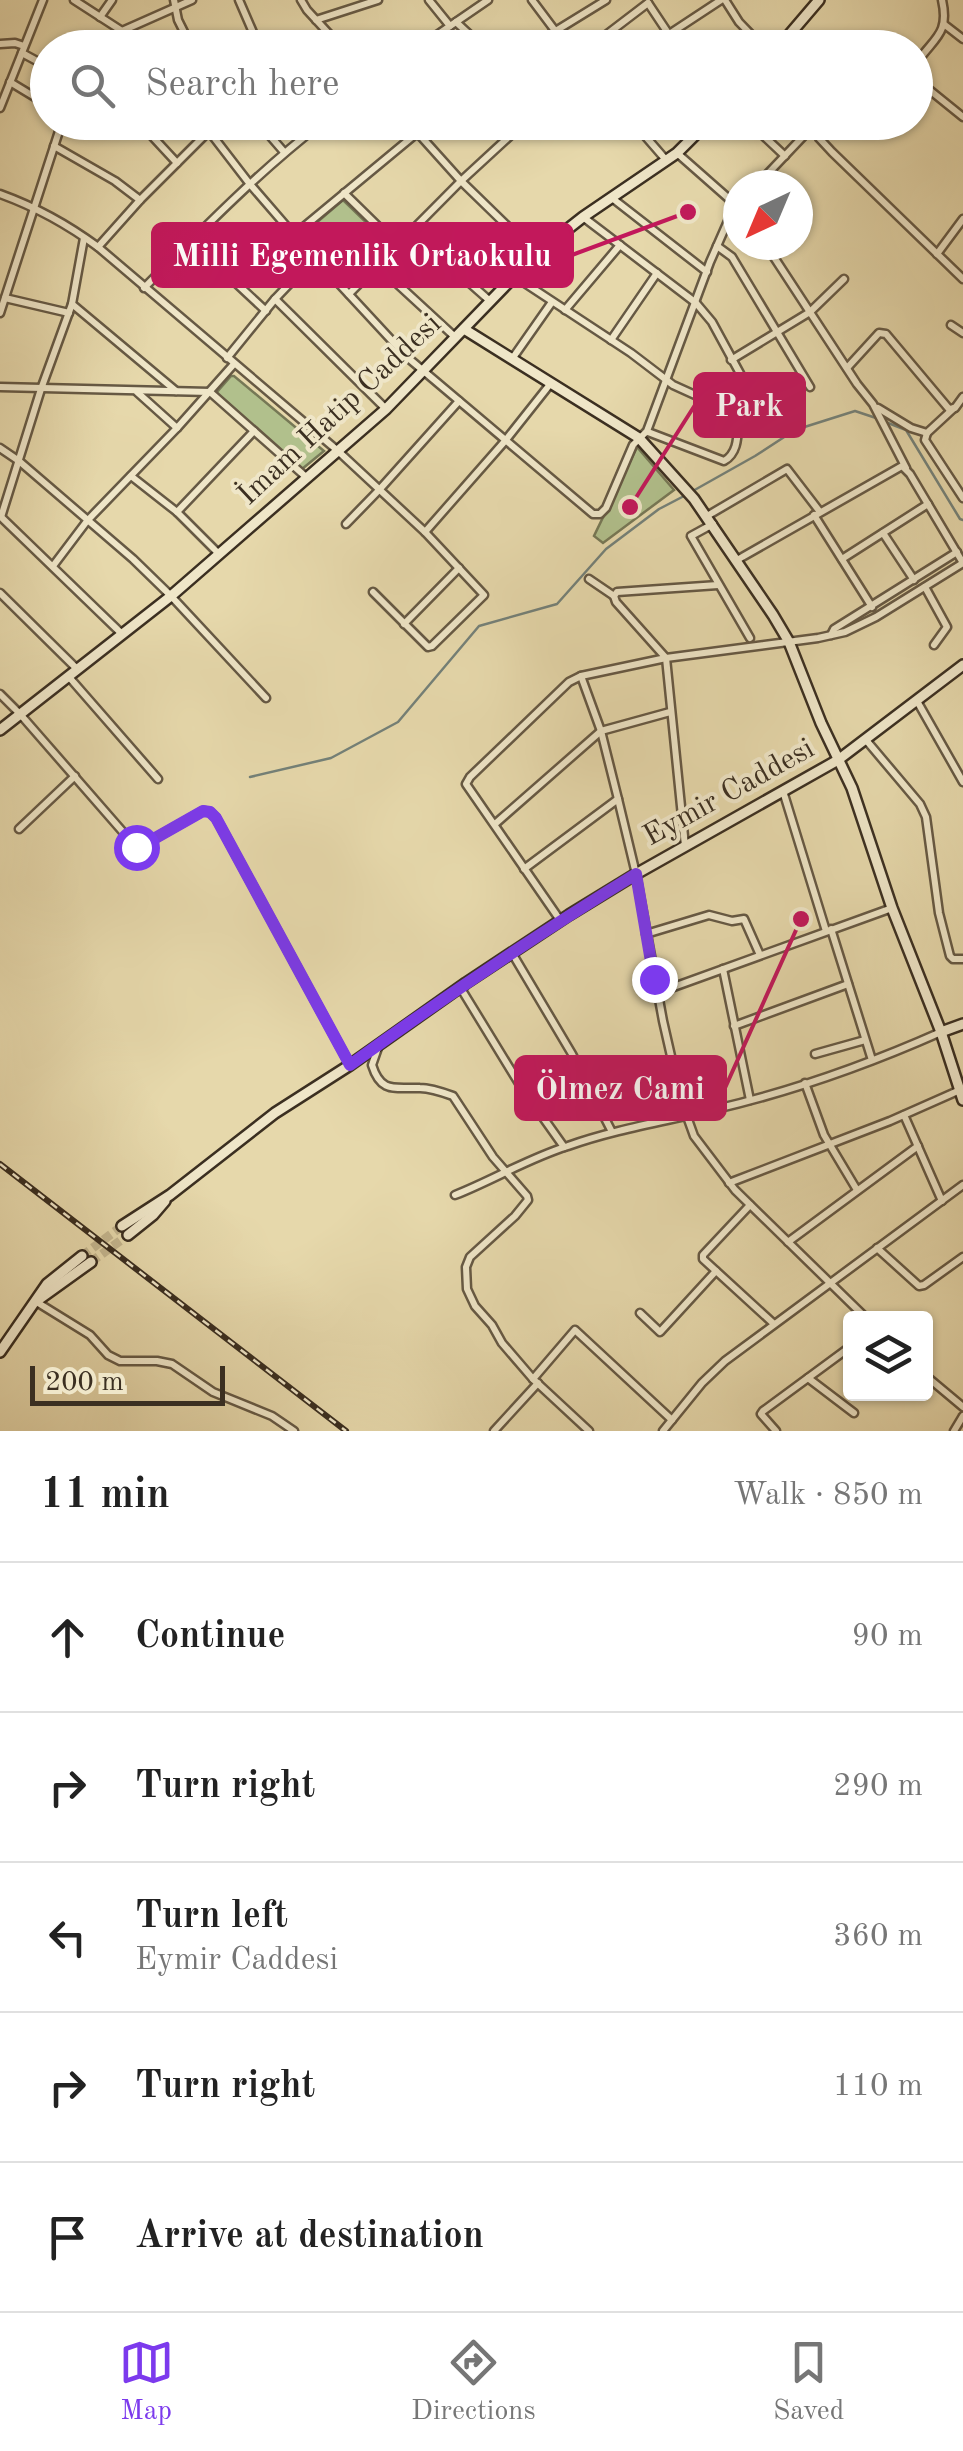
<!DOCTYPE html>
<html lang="en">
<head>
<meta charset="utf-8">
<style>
  :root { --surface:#fff; --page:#f2f2f2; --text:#222; --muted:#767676; --line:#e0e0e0; --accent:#7c3aed }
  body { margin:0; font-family:"Old Standard TT",serif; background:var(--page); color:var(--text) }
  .controls { position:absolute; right:30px; bottom:30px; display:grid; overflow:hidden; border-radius:10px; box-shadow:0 2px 8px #0004 }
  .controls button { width:90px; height:90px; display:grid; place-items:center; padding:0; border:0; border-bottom:2px solid var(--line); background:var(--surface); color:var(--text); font:50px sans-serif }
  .compass { position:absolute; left:723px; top:170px; width:90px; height:90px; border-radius:50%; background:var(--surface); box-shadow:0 2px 8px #0004; rotate:224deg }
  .scale { position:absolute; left:30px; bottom:25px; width:195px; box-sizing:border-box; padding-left:10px; border:5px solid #3b2f21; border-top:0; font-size:28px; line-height:35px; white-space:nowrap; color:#3b2f21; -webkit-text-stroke:8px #efe6c8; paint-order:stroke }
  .stop { position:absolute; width:30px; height:30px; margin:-22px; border:8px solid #7c3aed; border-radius:50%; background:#fff }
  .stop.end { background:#7c3aed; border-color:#fff; box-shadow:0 2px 10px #0008 }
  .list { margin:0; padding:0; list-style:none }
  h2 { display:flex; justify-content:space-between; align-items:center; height:130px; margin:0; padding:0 40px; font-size:42px }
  h2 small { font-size:32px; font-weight:400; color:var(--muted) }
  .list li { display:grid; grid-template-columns:65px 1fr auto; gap:30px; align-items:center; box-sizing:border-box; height:150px; padding:0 40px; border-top:2px solid var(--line) }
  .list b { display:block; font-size:38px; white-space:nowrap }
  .list p { margin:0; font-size:32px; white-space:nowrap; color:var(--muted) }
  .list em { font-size:32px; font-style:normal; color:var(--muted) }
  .icon { flex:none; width:55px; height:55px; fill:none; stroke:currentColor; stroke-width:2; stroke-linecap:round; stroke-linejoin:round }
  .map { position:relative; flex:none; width:963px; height:1431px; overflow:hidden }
  .search { position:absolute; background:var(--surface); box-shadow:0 2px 8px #0004; left:30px; right:30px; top:30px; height:110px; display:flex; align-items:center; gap:25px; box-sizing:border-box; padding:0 35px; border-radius:55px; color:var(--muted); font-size:38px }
  .sheet { height:880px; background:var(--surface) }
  nav { display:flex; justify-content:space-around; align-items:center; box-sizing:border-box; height:140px; border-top:2px solid var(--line); background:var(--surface); font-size:28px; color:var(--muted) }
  nav a { display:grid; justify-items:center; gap:5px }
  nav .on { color:var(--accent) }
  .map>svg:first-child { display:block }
  .green { fill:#b1c08c; stroke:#767856; stroke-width:2.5 }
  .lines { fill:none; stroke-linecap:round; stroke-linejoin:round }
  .stream { stroke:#748179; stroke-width:2.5 }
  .secondary-tunnel { stroke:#c4b68f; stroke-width:9; stroke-dasharray:9 4.5; stroke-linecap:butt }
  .street-casing { stroke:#665944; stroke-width:11 }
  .secondary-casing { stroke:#3b2f21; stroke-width:14 }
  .street { stroke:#efe6c8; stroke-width:6 }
  .secondary { stroke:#efe6c8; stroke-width:9 }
  .rail-casing { stroke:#3b2f21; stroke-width:6 }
  .rail { stroke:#efe6c8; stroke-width:2.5; stroke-dasharray:8; stroke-linecap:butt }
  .route { stroke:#7c3aed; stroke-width:12 }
  .labels { text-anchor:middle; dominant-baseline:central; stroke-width:8; stroke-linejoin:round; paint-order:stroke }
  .street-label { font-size:30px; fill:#3b2f21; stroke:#efe6c8 }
  .leader { fill:none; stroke:#c2185b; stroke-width:4 }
  .callout-dot { fill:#c2185b; stroke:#efe6c8; stroke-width:4 }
  .callout { fill:#c2185b; stroke:#c2185b; stroke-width:4 }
  .callout-label { font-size:32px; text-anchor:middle; font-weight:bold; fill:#fff }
</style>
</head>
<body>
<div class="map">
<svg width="963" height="1431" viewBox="0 0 963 1431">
  <rect width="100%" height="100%" fill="#e6d8ab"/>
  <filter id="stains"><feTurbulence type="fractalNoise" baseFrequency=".002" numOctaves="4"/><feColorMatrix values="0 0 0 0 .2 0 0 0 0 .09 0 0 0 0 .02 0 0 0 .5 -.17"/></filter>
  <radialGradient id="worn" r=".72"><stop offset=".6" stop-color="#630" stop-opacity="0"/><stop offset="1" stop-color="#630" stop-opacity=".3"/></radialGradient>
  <g class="green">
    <path d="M343,200L372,228L332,268L301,236Z"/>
    <path d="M231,376H234L324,451L302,469L217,394V392Z"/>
    <path d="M637,447L674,490L603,543L594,536Z"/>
  </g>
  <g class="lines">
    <g class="stream">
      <path d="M883,421L906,430L960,519L963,520"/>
      <path d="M691,492L755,456L795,430L855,411L876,418"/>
      <path d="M250,777L331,758L398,722L479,626L557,604L606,549L659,509L684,496"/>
    </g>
    <g class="secondary-tunnel">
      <path d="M82,1256L122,1226"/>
      <path d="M91,1262L128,1235"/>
    </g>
    <defs>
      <g id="street">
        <path d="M74,0L122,31L138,48"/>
        <path d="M174,0L178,20L192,48"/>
        <path d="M239,0L255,37L262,48"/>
        <path d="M301,0L307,10L342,48"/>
        <path d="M429,0L450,26"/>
        <path d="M532,0L568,48"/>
        <path d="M725,0L739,22L764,48"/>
        <path d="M648,3L678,48"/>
        <path d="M100,17L112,0"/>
        <path d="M316,20L378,0"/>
        <path d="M456,22L484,48"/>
        <path d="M945,25L963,39"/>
        <path d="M122,31L192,0"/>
        <path d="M0,44L15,43L24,46"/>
        <path d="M310,48L329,34"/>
        <path d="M418,48L488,0"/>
        <path d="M528,48L606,0"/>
        <path d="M589,48L648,3"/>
        <path d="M648,48L721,0"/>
        <path d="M22,53L48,67"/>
        <path d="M916,64C933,38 950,35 942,0"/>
        <path d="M916,79L963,117"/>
        <path d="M10,82L48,105"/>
        <path d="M0,108L43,0"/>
        <path d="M139,122L177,163"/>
        <path d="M202,122L249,183L294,235L407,357L593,514H600L606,508L633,445L647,431L710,262L732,212L738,204"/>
        <path d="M258,122L284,152"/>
        <path d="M408,122L461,181L536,254"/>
        <path d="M498,122L509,136"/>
        <path d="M633,122L666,160"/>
        <path d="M749,122L785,156"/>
        <path d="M811,122L819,138L832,152L963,279"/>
        <path d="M54,146L115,181L140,200"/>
        <path d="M677,153L736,205"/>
        <path d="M757,185L814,125"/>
        <path d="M344,193L398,246"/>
        <path d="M0,194C36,207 67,224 98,247L338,451L425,532L484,595L432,646L428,647L373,592"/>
        <path d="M612,198L707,272"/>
        <path d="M583,217L696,303L712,322L749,390"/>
        <path d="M415,230L455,270L490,301"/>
        <path d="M294,235L417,133"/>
        <path d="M84,238L72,304L176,391"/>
        <path d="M191,241L266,311"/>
        <path d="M766,245L857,384L873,404L906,468"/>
        <path d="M717,246L732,257L810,387"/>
        <path d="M98,247L140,200L209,131"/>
        <path d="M937,254L963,219"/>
        <path d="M378,266L455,337"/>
        <path d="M514,276L631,353L673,385L739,415C737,432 740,452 724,461L648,432"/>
        <path d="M144,288C202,230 258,172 323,122"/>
        <path d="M349,294L461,181L525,122"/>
        <path d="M5,298L69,313"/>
        <path d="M275,299L386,409"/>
        <path d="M565,310L620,245"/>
        <path d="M0,313L62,122"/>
        <path d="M951,325L963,333"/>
        <path d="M611,340L657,273"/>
        <path d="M227,358L275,299L315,257"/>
        <path d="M512,359L552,302"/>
        <path d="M731,360L810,312L844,279"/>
        <path d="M847,368L879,333L886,334L949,409L955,408L963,397"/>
        <path d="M0,387L210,392L306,477"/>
        <path d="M137,392L177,428"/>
        <path d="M878,408L911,428L927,433L954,408"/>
        <path d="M927,433L925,440L963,498"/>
        <path d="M0,448L19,461L133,559L171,596L266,698"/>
        <path d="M131,476L177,512L219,554"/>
        <path d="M177,512L254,431"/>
        <path d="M814,515L872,607"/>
        <path d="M707,516L787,469L820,512"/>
        <path d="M1,517L41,389L72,304"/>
        <path d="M1,517L122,634"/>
        <path d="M346,524L380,489L459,401"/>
        <path d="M713,524L691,536L750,638"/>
        <path d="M425,532L505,441L551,383"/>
        <path d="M883,533L914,580"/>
        <path d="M842,559L928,504"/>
        <path d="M737,560L902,466L910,474L963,563"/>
        <path d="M53,566L87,521L177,428L234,364"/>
        <path d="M589,579L614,596"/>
        <path d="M925,587L947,627L934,645"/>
        <path d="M0,593L77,669"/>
        <path d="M404,624L459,568"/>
        <path d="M831,635L834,629L957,552"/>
        <path d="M581,676L601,731L618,799L636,874L663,1021L681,1100L694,1136L735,1190L866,1318"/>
        <path d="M69,677L158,779"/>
        <path d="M0,694L20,714L136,847L143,845L203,811L210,812L216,818L350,1065"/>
        <path d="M917,701L963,782"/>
        <path d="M866,740L920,804L926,817L939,913L950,956L953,959H963"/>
        <path d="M783,791L826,931"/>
        <path d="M495,824L601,731L670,712"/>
        <path d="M19,829L75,776"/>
        <path d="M685,846L666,658L616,602L614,596L617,592L718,585"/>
        <path d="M524,869L618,799"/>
        <path d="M560,920L466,784L470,777L569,682L581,676L666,658L818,638L845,632L876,617L963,563"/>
        <path d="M831,929L872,1060"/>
        <path d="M646,934L709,915L732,921L744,919L760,955"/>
        <path d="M512,953L572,1054L612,1132"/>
        <path d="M723,969L750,1100"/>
        <path d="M460,987L520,1085L564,1147"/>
        <path d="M657,993L892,908"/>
        <path d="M734,1026L848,984"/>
        <path d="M379,1045L372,1065C381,1094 395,1087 420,1088C431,1088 442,1092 453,1096L493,1157L527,1196L528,1200L515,1216L470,1257L466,1267L467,1289L475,1306L492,1325L502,1343L533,1379L589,1431"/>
        <path d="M815,1054L865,1040"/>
        <path d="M805,1083L824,1135L857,1190"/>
        <path d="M904,1115L942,1201"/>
        <path d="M729,1183L890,1121L960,1090"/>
        <path d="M455,1195C493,1180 529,1158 568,1146C616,1129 667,1121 716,1109C793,1091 869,1064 941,1032"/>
        <path d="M750,1205L703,1255V1259L774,1324"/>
        <path d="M788,1242L918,1146"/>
        <path d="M877,1248L919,1286L924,1285L963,1257"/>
        <path d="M35,1301L90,1335L108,1355L120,1361H157L172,1364L213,1392L272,1416L294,1431"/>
        <path d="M640,1313L660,1332L716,1271"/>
        <path d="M926,1376L963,1407"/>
        <path d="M808,1378L854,1413"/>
        <path d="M533,1379L575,1330L672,1420"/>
        <path d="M494,1431L538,1383"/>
        <path d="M663,1431L702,1383L725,1361L963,1185"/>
        <path d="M776,1431L761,1414L763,1411L850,1347"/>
        <path d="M954,1431L963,1416"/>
      </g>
      <g id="secondary">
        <path d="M778,48L819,0"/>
        <path d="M464,329L639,438L694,499L773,615L789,642L821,723L852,788L892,908L941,1032L963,1100"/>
        <path d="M0,730L171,596L386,409L536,254L583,217L677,153L708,122"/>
        <path d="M941,1032L963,1024"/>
        <path d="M122,1226L170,1195L275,1113L350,1065L466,983L569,915L636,874L838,760L963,665"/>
        <path d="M128,1235L153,1215L165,1201"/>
        <path d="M38,1300L91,1262"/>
        <path d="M0,1352L47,1284L82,1256"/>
      </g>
    </defs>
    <use href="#street" class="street-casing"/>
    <use href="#secondary" class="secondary-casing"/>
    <use href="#street" class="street"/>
    <use href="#secondary" class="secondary"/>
    <defs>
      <path id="rail" d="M0,1164L346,1431"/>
    </defs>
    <use href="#rail" class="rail-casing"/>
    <use href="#rail" class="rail"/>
  </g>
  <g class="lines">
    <path class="route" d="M136,847L143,845L203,811L210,812L216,818L350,1065C443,998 538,934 636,874L654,979"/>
  </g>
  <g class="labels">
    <g class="street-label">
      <text transform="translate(340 410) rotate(-43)">İmam Hatip Caddesi</text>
      <text transform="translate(729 793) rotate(-29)">Eymir Caddesi</text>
    </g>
  </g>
  <path class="leader" d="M688 212L572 255M630 507L695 405M801 919L725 1088"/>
  <g class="callout-dot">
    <circle cx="688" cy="212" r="10"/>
    <circle cx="630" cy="507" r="10"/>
    <circle cx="801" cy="919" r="10"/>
  </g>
  <g class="callout">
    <rect x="153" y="224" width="419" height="62" rx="10"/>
    <rect x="695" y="374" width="109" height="62" rx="10"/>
    <rect x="516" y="1057" width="209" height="62" rx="10"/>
  </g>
  <g class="callout-label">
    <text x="362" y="266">Milli Egemenlik Ortaokulu</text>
    <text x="749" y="416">Park</text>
    <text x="620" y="1099">Ölmez Cami</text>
  </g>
  <rect width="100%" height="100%" filter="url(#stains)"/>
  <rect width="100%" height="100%" fill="url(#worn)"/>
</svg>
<div class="controls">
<button><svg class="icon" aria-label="layers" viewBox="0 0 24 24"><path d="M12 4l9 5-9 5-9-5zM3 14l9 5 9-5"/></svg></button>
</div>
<svg class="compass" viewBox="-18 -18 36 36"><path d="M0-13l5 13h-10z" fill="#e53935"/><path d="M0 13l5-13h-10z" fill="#767676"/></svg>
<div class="scale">200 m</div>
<div class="stop" style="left:136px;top:847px"></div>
<div class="stop end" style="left:654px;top:979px"></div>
<div class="search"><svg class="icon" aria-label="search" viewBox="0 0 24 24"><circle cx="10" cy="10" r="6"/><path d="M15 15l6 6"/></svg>Search here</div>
</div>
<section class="sheet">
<h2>11 min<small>Walk · 850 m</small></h2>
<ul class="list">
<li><svg class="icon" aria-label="ahead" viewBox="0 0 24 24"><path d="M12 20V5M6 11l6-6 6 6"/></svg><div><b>Continue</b></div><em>90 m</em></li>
<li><svg class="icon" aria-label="right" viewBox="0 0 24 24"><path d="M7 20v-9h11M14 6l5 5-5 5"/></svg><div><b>Turn right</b></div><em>290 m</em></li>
<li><svg class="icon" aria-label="left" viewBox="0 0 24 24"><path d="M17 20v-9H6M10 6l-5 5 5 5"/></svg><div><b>Turn left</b><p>Eymir Caddesi</p></div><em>360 m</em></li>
<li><svg class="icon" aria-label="right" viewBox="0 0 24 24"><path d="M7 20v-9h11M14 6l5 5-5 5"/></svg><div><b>Turn right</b></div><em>110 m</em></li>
<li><svg class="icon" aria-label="arrive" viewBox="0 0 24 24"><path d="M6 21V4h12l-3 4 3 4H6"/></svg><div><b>Arrive at destination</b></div></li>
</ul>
</section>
<nav>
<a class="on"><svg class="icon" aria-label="map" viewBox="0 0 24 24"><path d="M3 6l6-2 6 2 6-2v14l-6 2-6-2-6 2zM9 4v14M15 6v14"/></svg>Map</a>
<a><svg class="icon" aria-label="directions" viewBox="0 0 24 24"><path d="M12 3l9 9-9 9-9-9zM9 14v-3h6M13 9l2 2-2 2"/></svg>Directions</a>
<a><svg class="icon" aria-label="saved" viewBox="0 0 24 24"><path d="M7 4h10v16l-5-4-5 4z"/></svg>Saved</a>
</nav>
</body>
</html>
